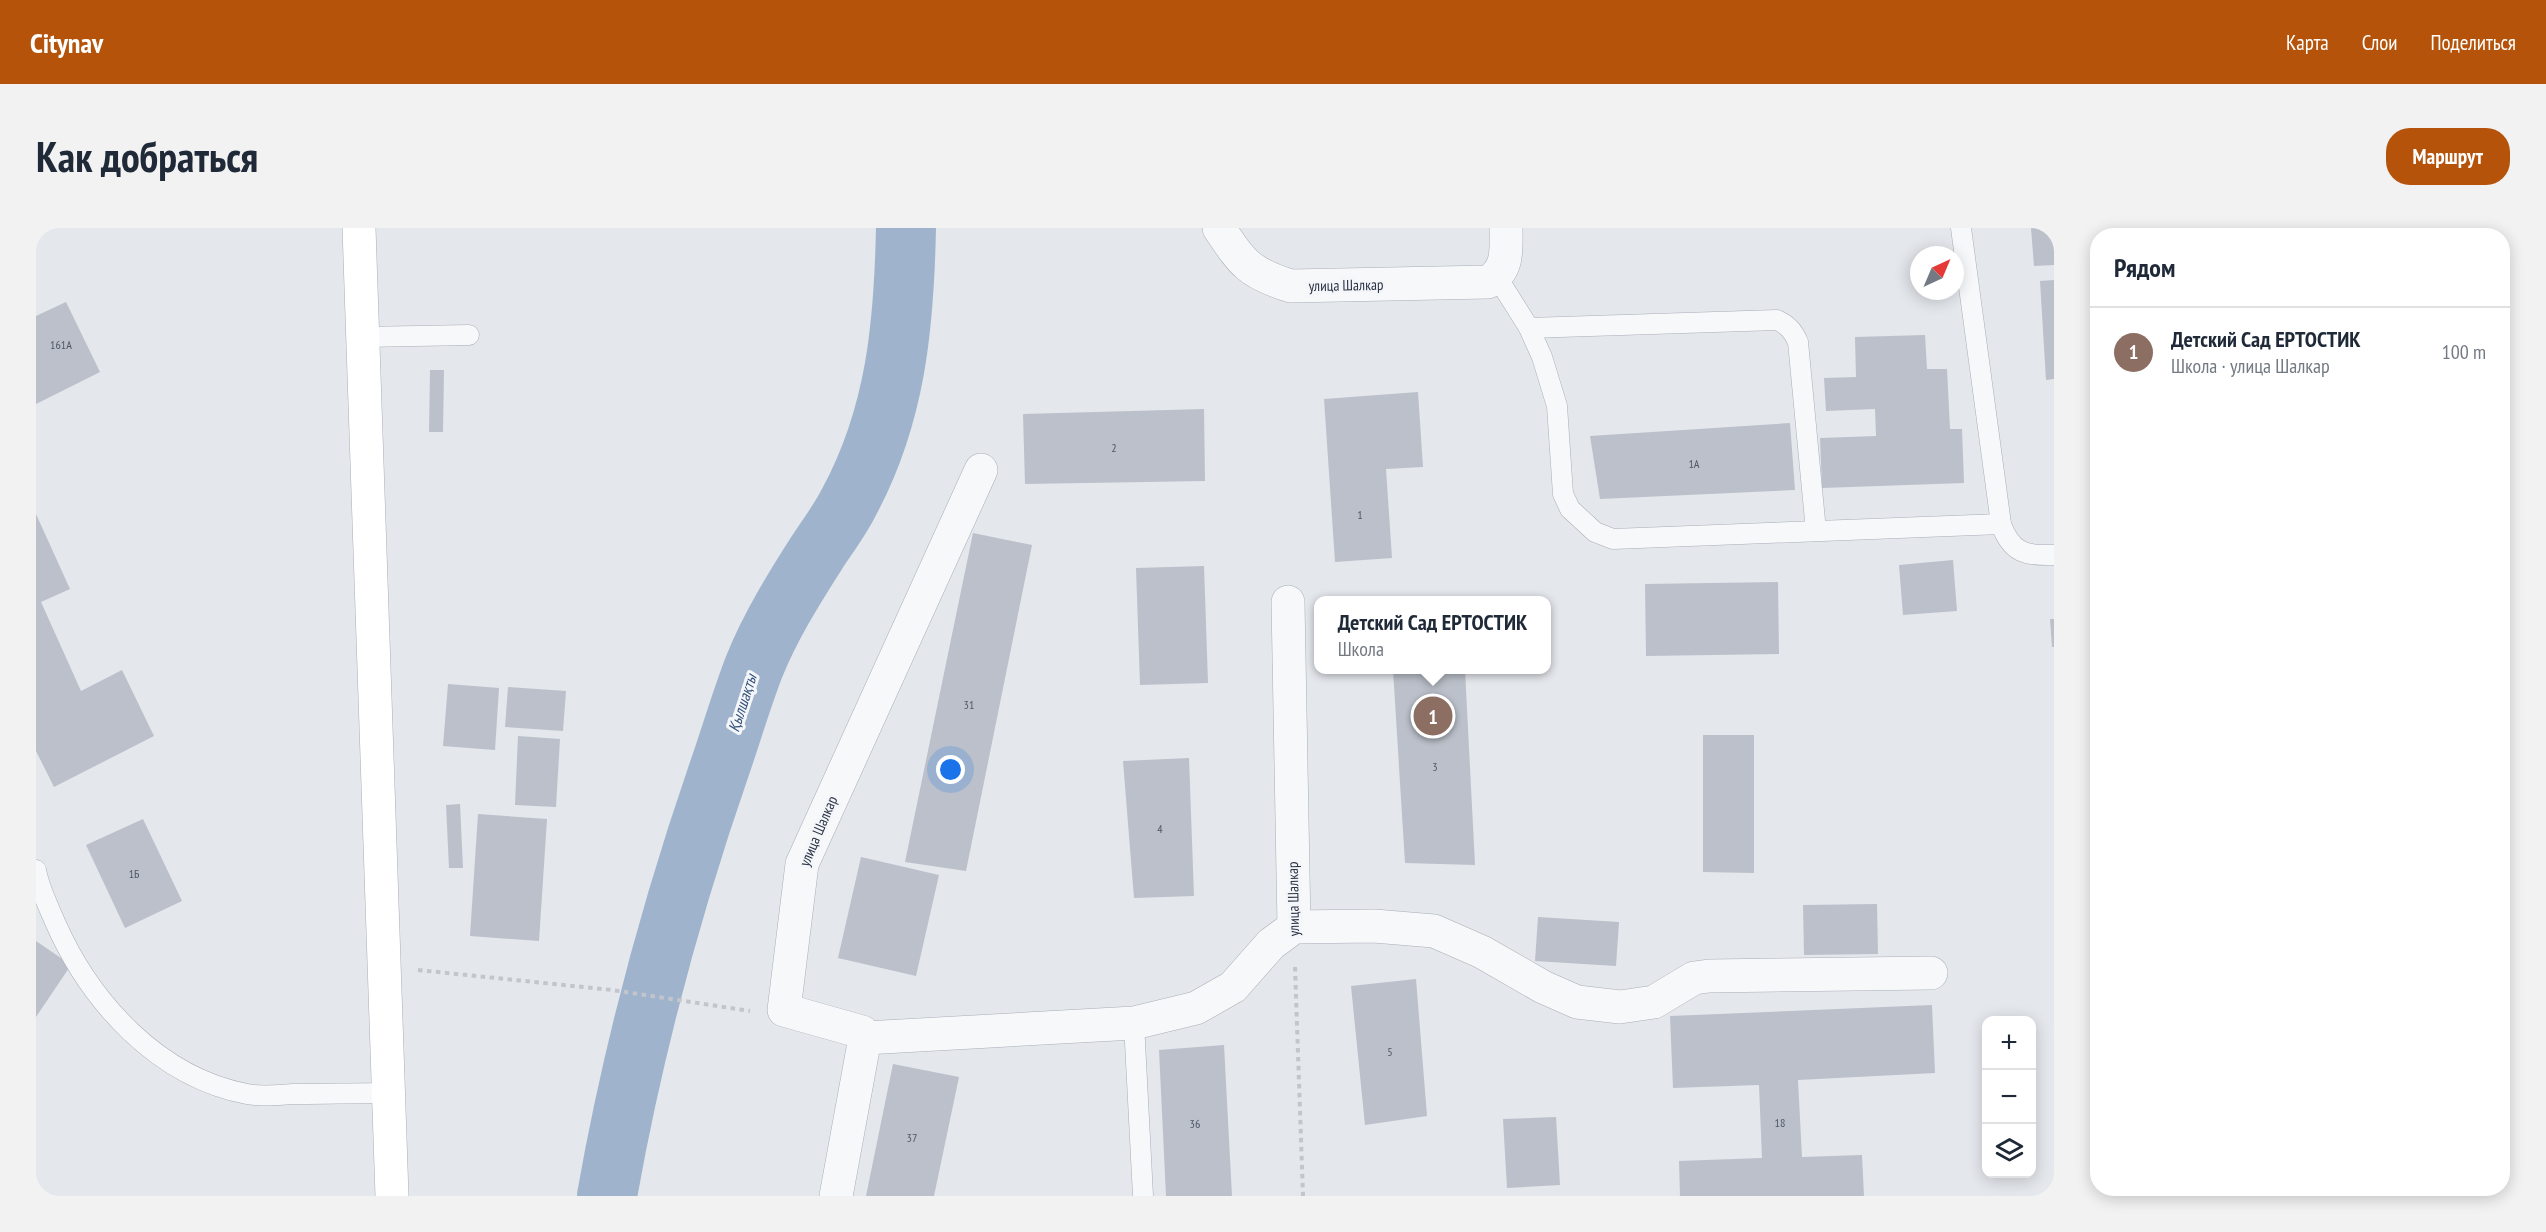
<!DOCTYPE html>
<html lang="ru">
<head>
<meta charset="utf-8">
<style>
  :root { --surface:#fff; --page:#f2f2f3; --text:#1f2937; --muted:#747a83; --line:#e0e1e3; --accent:#b45309 }
  body { margin:0; font-family:"PT Sans Narrow",sans-serif; background:var(--page); color:var(--text) }
  .controls { position:absolute; right:18px; bottom:18px; display:grid; overflow:hidden; border-radius:12px; box-shadow:0 3px 15px #0003 }
  .controls button { width:54px; height:54px; display:grid; place-items:center; padding:0; border:0; border-bottom:2px solid var(--line); background:var(--surface); color:var(--text); font:30px sans-serif }
  .compass { position:absolute; left:1874px; top:18px; width:54px; height:54px; border-radius:50%; background:var(--surface); box-shadow:0 3px 15px #0003; rotate:44deg }
  .you { position:absolute; left:915px; top:542px; width:21px; height:21px; margin:-15px; border:4px solid #fff; border-radius:50%; background:#1a73e8; box-shadow:0 0 0 9px #1a73e833 }
  .badge { display:grid; place-items:center; width:39px; height:39px; border-radius:50%; background:var(--accent); color:#fff; font-size:20px; font-weight:700 }
  .pin { position:absolute; translate:-50% -50%; border:3px solid #fff; box-shadow:0 2px 6px #0006 }
  .popup { position:absolute; left:1278px; top:368px; width:237px; height:78px; box-sizing:border-box; display:grid; place-content:center; border-radius:12px; background:var(--surface); filter:drop-shadow(0 2px 4px #0005); font-size:20px; white-space:nowrap; color:var(--muted) }
  .popup b { font-size:22px; color:var(--text) }
  .popup::after { content:''; position:absolute; left:50%; top:100%; margin-left:-12px; border:12px solid transparent; border-top-color:var(--surface) }
  .list { margin:0; padding:0; list-style:none }
  h2 { display:flex; justify-content:space-between; align-items:center; height:78px; margin:0; padding:0 24px; font-size:26px }
  h2 small { font-size:20px; font-weight:400; color:var(--muted) }
  .list li { display:grid; grid-template-columns:39px 1fr auto; gap:18px; align-items:center; box-sizing:border-box; height:90px; padding:0 24px; border-top:2px solid var(--line) }
  .list b { display:block; font-size:22px; white-space:nowrap }
  .list p { margin:0; font-size:20px; white-space:nowrap; color:var(--muted) }
  .list em { font-size:20px; font-style:normal; color:var(--muted) }
  .icon { flex:none; width:33px; height:33px; fill:none; stroke:currentColor; stroke-width:2; stroke-linecap:round; stroke-linejoin:round }
  .map { position:relative; flex:none; width:2018px; height:968px; overflow:hidden; border-radius:24px }
  header { display:flex; align-items:center; gap:36px; box-sizing:border-box; height:84px; padding:0 30px; background:var(--accent); color:#fff }
  header strong { font-size:28px }
  nav { display:flex; gap:33px; margin-inline-start:auto; font-size:21px }
  .intro { display:flex; align-items:center; justify-content:space-between; box-sizing:border-box; height:144px; padding:0 36px }
  h1 { margin:0; font-size:42px }
  .button { padding:15px 27px; border-radius:24px; background:var(--accent); color:#fff; font-size:21px; font-weight:700 }
  main { display:flex; gap:36px; padding:0 36px }
  aside { flex:1; background:var(--surface); border-radius:24px; box-shadow:0 3px 15px #0003 }
  .map>svg:first-child { display:block }
  .lines { fill:none; stroke-linecap:round; stroke-linejoin:round }
  .river { stroke:#9fb4cc; stroke-width:60 }
  .building { fill:#bbc0ca }
  .lane-casing { stroke:#a9aeb7; stroke-width:21 }
  .street-casing { stroke:#a9aeb7; stroke-width:34 }
  .secondary-casing { stroke:#a9aeb7; stroke-width:34 }
  .path { stroke:#c2c5cb; stroke-width:4; stroke-dasharray:4.5 4.5; stroke-linecap:butt }
  .lane { stroke:#f7f8fa; stroke-width:20 }
  .street { stroke:#f7f8fa; stroke-width:33 }
  .secondary { stroke:#fff; stroke-width:33 }
  .labels { text-anchor:middle; dominant-baseline:central; stroke-width:6; stroke-linejoin:round; paint-order:stroke }
  .number-label { font-size:12px; fill:#4f5766 }
  .street-label { font-size:15px; fill:#2b3445; stroke:#f4f6f9 }
  .water-label { font-size:16px; font-style:italic; fill:#34527a; stroke:#f4f6f9 }
</style>
</head>
<body>
<header>
<strong>Citynav</strong>
<nav><a>Карта</a><a>Слои</a><a>Поделиться</a></nav>
</header>
<div class="intro"><h1>Как добраться</h1><a class="button">Маршрут</a></div>
<main>
<div class="map">
<svg width="2018" height="968" viewBox="0 0 2018 968">
  <rect width="100%" height="100%" fill="#e4e7ec"/>
  <g class="lines">
    <path class="river" d="M571,968C597,821 636,677 685,536C696,504 706,470 718,439C734,399 757,362 780,326C791,309 804,292 813,274C860,187 868,97 870,0"/>
  </g>
  <g class="building">
    <path d="M1995,0H2018V37L1998,38Z"/>
    <path d="M2018,52V151L2010,152L2004,53Z"/>
    <path d="M30,74L64,144L0,176V88Z"/>
    <path d="M1889,107L1891,141H1911L1914,201H1926L1928,255L1786,260L1784,210L1840,208L1839,181L1790,183L1788,150L1820,149L1819,109Z"/>
    <path d="M394,142H408L407,204H393Z"/>
    <path d="M1382,164L1387,239L1350,241L1356,330L1299,334L1288,171Z"/>
    <path d="M1168,181L1169,253L989,256L987,186Z"/>
    <path d="M1754,195L1759,262L1564,271L1554,208Z"/>
    <path d="M0,286L34,361L5,374L45,463L86,442L118,508L18,559L0,523Z"/>
    <path d="M937,305L996,317L930,643L869,634Z"/>
    <path d="M1917,332L1921,383L1867,387L1863,337Z"/>
    <path d="M1168,338L1172,455L1104,457L1100,340Z"/>
    <path d="M1742,354L1743,426L1610,428L1609,356Z"/>
    <path d="M2014,391H2018V419H2016Z"/>
    <path d="M1357,442H1429L1439,637L1369,635Z"/>
    <path d="M412,456L463,460L459,522L407,518Z"/>
    <path d="M472,459L530,463L527,503L469,499Z"/>
    <path d="M1667,507H1718V645L1667,644Z"/>
    <path d="M482,508L524,511L520,579L479,577Z"/>
    <path d="M1153,530L1158,668L1098,670L1087,533Z"/>
    <path d="M424,576L427,640H413L410,577Z"/>
    <path d="M442,586L511,591L503,713L434,708Z"/>
    <path d="M107,591L146,673L89,700L50,617Z"/>
    <path d="M825,629L903,647L880,748L802,730Z"/>
    <path d="M1841,676L1842,726L1768,727L1767,677Z"/>
    <path d="M1502,689L1583,694L1580,738L1499,733Z"/>
    <path d="M0,713L35,737L0,789Z"/>
    <path d="M1380,751L1391,888L1329,897L1315,758Z"/>
    <path d="M1896,777L1899,845L1762,852L1766,929L1826,927L1828,968H1644L1643,933L1726,930L1723,857L1637,860L1634,788Z"/>
    <path d="M1188,817L1196,968H1130L1123,822Z"/>
    <path d="M857,836L923,849L898,968H830Z"/>
    <path d="M1520,889L1524,957L1471,960L1467,891Z"/>
  </g>
  <g class="lines">
    <defs>
      <g id="lane">
        <path d="M1925,0L1965,296C1975,325 1990,328 2018,327"/>
        <path d="M1461,49L1493,100L1506,129L1521,178L1527,266L1534,281L1559,304L1577,311L1965,296"/>
        <path d="M1493,100L1741,92C1752,97 1757,103 1762,114L1780,303"/>
        <path d="M327,109L433,107"/>
        <path d="M0,642C3,660 12,677 19,694C54,774 122,849 211,866C225,869 242,867 257,866C288,866 320,865 352,865"/>
        <path d="M1098,795L1107,968"/>
      </g>
      <g id="street">
        <path d="M1183,0C1207,36 1213,45 1255,58L1452,54C1473,41 1470,22 1470,0"/>
        <path d="M1252,374L1258,699"/>
        <path d="M829,810L1098,795L1160,780L1197,759L1235,716L1258,699L1338,698L1398,703L1446,724L1507,759L1541,774L1584,779L1618,774L1658,750L1673,748L1895,745"/>
        <path d="M800,968L829,810L826,804L748,782L766,636L945,242"/>
      </g>
      <path id="secondary" d="M323,0L356,968"/>
    </defs>
    <use href="#lane" class="lane-casing"/>
    <use href="#street" class="street-casing"/>
    <use href="#secondary" class="secondary-casing"/>
    <g class="path">
      <path d="M1259,739L1267,968"/>
      <path d="M382,742L576,762L714,783"/>
    </g>
    <use href="#lane" class="lane"/>
    <use href="#street" class="street"/>
    <use href="#secondary" class="secondary"/>
  </g>
  <g class="labels">
    <g class="number-label">
      <text x="25" y="116">161А</text>
      <text x="1078" y="219">2</text>
      <text x="1658" y="235">1А</text>
      <text x="1324" y="286">1</text>
      <text x="933" y="476">31</text>
      <text x="1399" y="538">3</text>
      <text x="1124" y="600">4</text>
      <text x="98" y="645">1Б</text>
      <text x="1354" y="823">5</text>
      <text x="1744" y="894">18</text>
      <text x="1159" y="895">36</text>
      <text x="876" y="909">37</text>
    </g>
    <g class="street-label">
      <text transform="translate(1310 57) rotate(-1)">улица Шалкар</text>
      <text transform="translate(782 603) rotate(-67)">улица Шалкар</text>
      <text transform="translate(1257 671) rotate(-91)">улица Шалкар</text>
    </g>
    <g class="water-label">
      <text transform="translate(706 475) rotate(-72)">Қылшақты</text>
    </g>
  </g>
</svg>
<div class="controls">
<button>+</button>
<button>−</button>
<button><svg class="icon" aria-label="layers" viewBox="0 0 24 24"><path d="M12 4l9 5-9 5-9-5zM3 14l9 5 9-5"/></svg></button>
</div>
<svg class="compass" viewBox="-18 -18 36 36"><path d="M0-13l5 13h-10z" fill="#e53935"/><path d="M0 13l5-13h-10z" fill="#747a83"/></svg>
<div class="you"></div>
<div class="pin badge" style="left:1397px;top:488px;background:#8d6e63">1</div>
<div class="popup"><b>Детский Сад ЕРТОСТИК</b>Школа</div>
</div>
<aside>
<h2>Рядом<small></small></h2>
<ul class="list">
<li><span class="badge" style="background:#8d6e63">1</span><div><b>Детский Сад ЕРТОСТИК</b><p>Школа · улица Шалкар</p></div><em>100 m</em></li>
</ul>
</aside>
</main>
</body>
</html>
